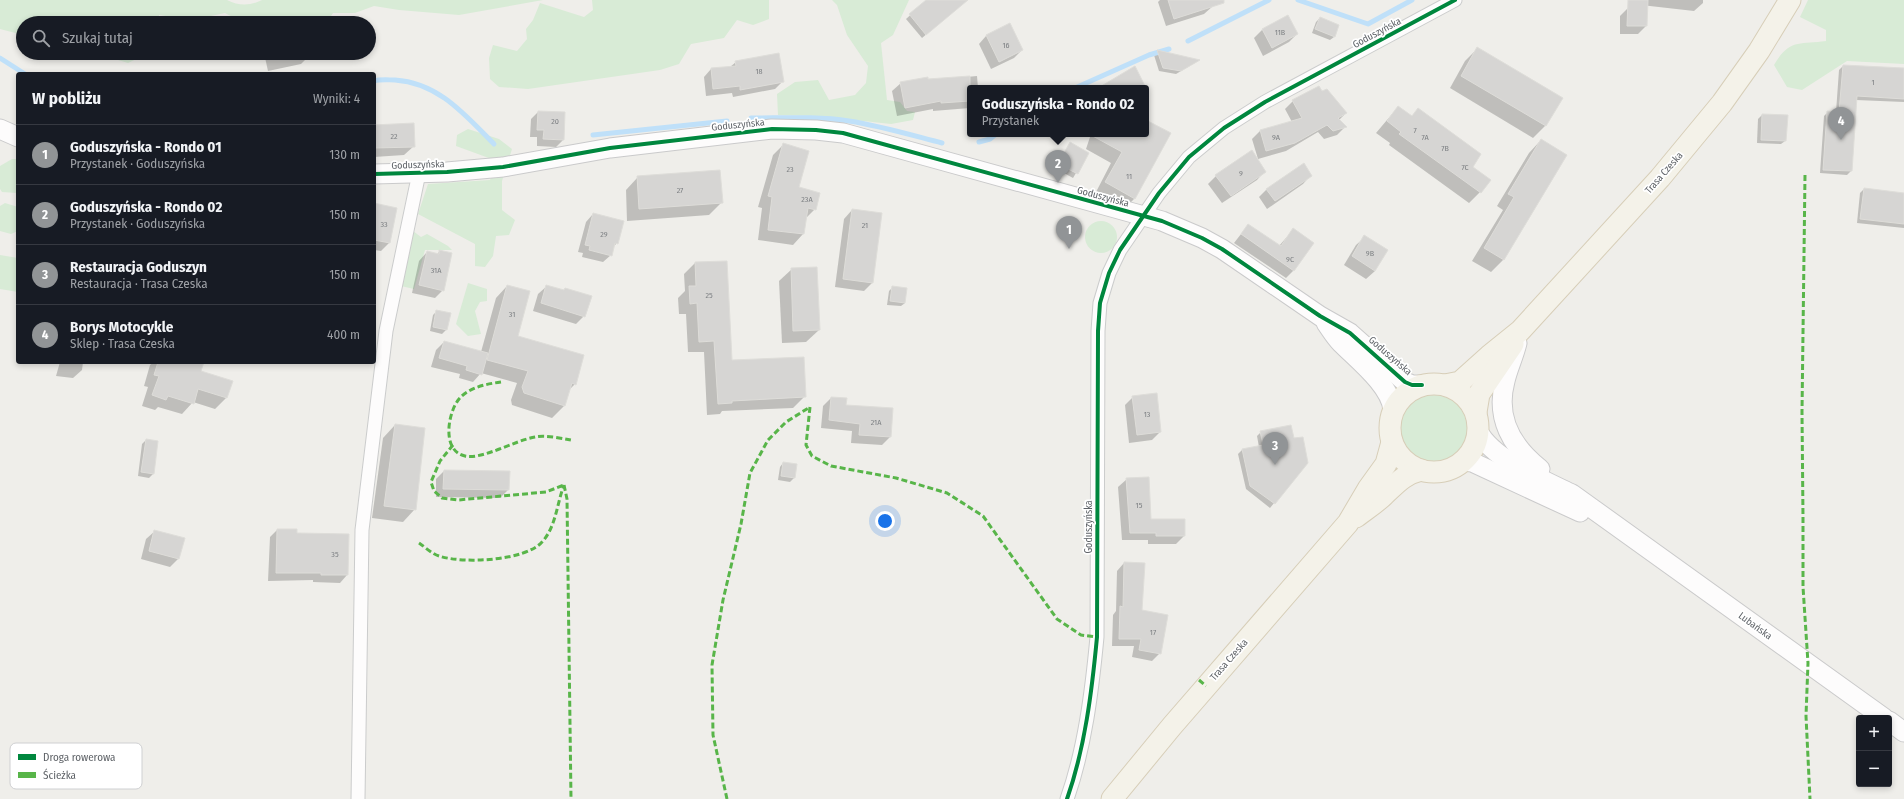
<!DOCTYPE html>
<html lang="pl">
<head>
<meta charset="utf-8">
<style>
  :root { --surface:#171b24; --page:#242831; --text:#f1f3f6; --muted:#9ea1a6; --line:#363941; --accent:#919496 }
  body { margin:0; font-family:"Fira Sans Condensed",sans-serif; background:var(--page); color:var(--text) }
  .controls { position:absolute; right:12px; bottom:12px; display:grid; overflow:hidden; border-radius:4px; box-shadow:0 2px 6px #0003 }
  .controls button { width:36px; height:36px; display:grid; place-items:center; padding:0; border:0; border-bottom:1px solid var(--line); background:var(--surface); color:var(--text); font:20px sans-serif }
  .you { position:absolute; left:885px; top:521px; width:14px; height:14px; margin:-10px; border:3px solid #fff; border-radius:50%; background:#1a73e8; box-shadow:0 0 0 6px #1a73e833 }
  .badge { display:grid; place-items:center; width:26px; height:26px; border-radius:50%; background:var(--accent); color:#fff; font-size:13px; font-weight:700 }
  .pin { position:absolute; translate:-50% -33px; filter:drop-shadow(0 1px 2px #0008) }
  .pin::after { content:''; position:absolute; top:21px; width:14px; height:12px; background:inherit; clip-path:polygon(0 0,100% 0,50% 100%) }
  .popup { position:absolute; left:967px; top:85px; width:182px; height:52px; box-sizing:border-box; display:grid; place-content:center; border-radius:4px; background:var(--surface); filter:drop-shadow(0 1px 3px #0005); font-size:13px; white-space:nowrap; color:var(--muted) }
  .popup b { font-size:15px; color:var(--text) }
  .popup::after { content:''; position:absolute; left:50%; top:100%; margin-left:-8px; border:8px solid transparent; border-top-color:var(--surface) }
  .list { margin:0; padding:0; list-style:none }
  h2 { display:flex; justify-content:space-between; align-items:center; height:52px; margin:0; padding:0 16px; font-size:17px }
  h2 small { font-size:13px; font-weight:400; color:var(--muted) }
  .list li { display:grid; grid-template-columns:26px 1fr auto; gap:12px; align-items:center; box-sizing:border-box; height:60px; padding:0 16px; border-top:1px solid var(--line) }
  .list b { display:block; font-size:15px; white-space:nowrap }
  .list p { margin:0; font-size:13px; white-space:nowrap; color:var(--muted) }
  .list em { font-size:13px; font-style:normal; color:var(--muted) }
  .icon { flex:none; width:22px; height:22px; fill:none; stroke:currentColor; stroke-width:2; stroke-linecap:round; stroke-linejoin:round }
  .map { position:relative; flex:none; width:1904px; height:799px; overflow:hidden }
  .search { position:absolute; background:var(--surface); box-shadow:0 2px 6px #0003; left:16px; top:16px; width:360px; height:44px; display:flex; align-items:center; gap:10px; box-sizing:border-box; padding:0 14px; border-radius:22px; color:var(--muted); font-size:15px }
  .panel { position:absolute; background:var(--surface); box-shadow:0 2px 6px #0003; left:16px; top:72px; width:360px; height:292px; border-radius:4px }
  .map>svg:first-child { display:block }
  .green { fill:#d8ebd6 }
  .shadow { fill:#0003 }
  .lines { fill:none; stroke-linecap:round; stroke-linejoin:round }
  .stream { stroke:#bfe0f9; stroke-width:5 }
  .building { fill:#d6d5d3; stroke:#deddd9 }
  .street-casing { stroke:#cbcccc; stroke-width:15 }
  .secondary-casing { stroke:#cacacb; stroke-width:21 }
  .primary-casing { stroke:#d7ceb8; stroke-width:23 }
  .street { stroke:#fdfcfc; stroke-width:13 }
  .secondary { stroke:#fdfcfc; stroke-width:19 }
  .primary { stroke:#f4f2e9; stroke-width:21 }
  .quiet { stroke:#58b549; stroke-width:3; stroke-dasharray:6 3; stroke-linecap:butt }
  .cycleway-casing { stroke:#fff; stroke-width:6 }
  .cycleway { stroke:#00873e; stroke-width:4 }
  .labels { text-anchor:middle; dominant-baseline:central; stroke-width:3.5; stroke-linejoin:round; paint-order:stroke }
  .number-label { font-size:8px; fill:#7e8184 }
  .street-label { font-size:10px; fill:#5f6368; stroke:#fff }
  .key { fill:#fff; stroke:#cfd0d2; stroke-width:1 }
  .key-label { font-size:11px; fill:#5f6368 }
</style>
</head>
<body>
<div class="map">
<svg width="1904" height="799" viewBox="0 0 1904 799">
  <rect width="100%" height="100%" fill="#efeeea"/>
  <g class="green">
    <path d="M0,0H227C239,6 250,6 262,0H543L459,15L399,10L374,6L355,13H333L329,19L306,23H244L225,13L192,20L159,15L158,23H23V35L0,29Z"/>
    <path d="M592,0H769V19L753,25L737,20L724,38L691,44L679,64L660,70L528,89L499,87L490,79L489,58L493,45L517,51L527,39L526,29L533,20L540,3L584,17L593,10Z"/>
    <path d="M832,0H909L893,35L881,43L887,100L900,102L907,111L915,112L913,120L891,124L817,116L778,115L777,94L795,82L818,80L829,100L855,95L866,83L868,66L847,35L837,5Z"/>
    <path d="M1808,0H1904V64L1847,61L1802,90L1787,87L1774,65C1790,38 1799,45 1826,41V30L1800,17Z"/>
    <path d="M95,53H149L128,63Z"/>
    <path d="M468,129L499,139L512,149L502,181V210L515,220L509,235L496,236L493,256L485,267L475,266V244L418,214L428,184L490,180L497,161L456,146L457,135Z"/>
    <path d="M12,159H18L17,193L2,192L0,189V166Z"/>
    <path d="M5,203L18,207V231L11,234L0,231V206Z"/>
    <circle cx="1101" cy="237" r="16"/>
    <path d="M413,231L421,237L427,234L448,246L452,250H425L414,289L401,286Z"/>
    <path d="M0,255L18,258V292L0,289Z"/>
    <path d="M468,283L487,289V301L480,302L475,311L481,334L468,336L456,324Z"/>
    <circle cx="1434" cy="429" r="34"/>
  </g>
  <g class="shadow">
    <path d="M927,0H960L959,7L922,38L906,19Z"/>
    <path d="M1160,0H1211L1213,6L1204,14L1166,26L1158,2Z"/>
    <path d="M1641,0H1703V3L1694,11L1641,5Z"/>
    <path d="M1628,8H1647L1646,26L1638,34H1620V16Z"/>
    <path d="M1287,16L1297,34L1289,42L1263,56L1254,38L1262,30Z"/>
    <path d="M1320,18L1334,37L1330,40L1312,33L1316,22Z"/>
    <path d="M1009,25L1022,50L1014,58L991,69L979,44L986,36Z"/>
    <path d="M1477,49L1546,125L1533,138L1450,88L1465,61Z"/>
    <path d="M1158,51L1198,61L1176,74L1159,71L1154,55Z"/>
    <path d="M264,53H308L309,56L301,64L268,71Z"/>
    <path d="M736,62L782,82L775,89L733,97L732,93L706,96L704,77L711,69L730,67Z"/>
    <path d="M1843,66L1904,69V102L1856,100L1851,171L1847,175L1820,173L1824,116L1828,112H1836L1839,70Z"/>
    <path d="M977,76L978,88H970V108L933,111V109L897,116L892,91L901,83Z"/>
    <path d="M1322,93L1346,113L1339,120L1345,127L1337,135L1324,139L1318,132L1286,151L1258,159L1252,139L1260,131L1292,122L1285,109L1293,101Z"/>
    <path d="M1398,107L1411,117L1418,110L1471,167L1480,192L1469,203L1389,145L1390,143L1376,133Z"/>
    <path d="M538,112L563,140L556,147L537,146V137H530L531,119Z"/>
    <path d="M1762,115L1785,141L1781,144L1757,143L1758,119Z"/>
    <path d="M1146,121L1170,134L1134,199L1123,210L1095,194L1111,163L1086,149L1091,134H1146Z"/>
    <path d="M374,126L414,146L404,155L374,157Z"/>
    <path d="M1541,140L1566,155L1503,260L1491,272L1472,261L1503,210L1497,206L1529,153Z"/>
    <path d="M784,144L798,188L815,209L805,219L803,234L793,245L758,240L762,208L758,207L773,155Z"/>
    <path d="M1070,144L1088,153L1073,178L1055,168Z"/>
    <path d="M1265,171L1257,180L1222,203L1208,184L1216,176Z"/>
    <path d="M1311,175L1303,184L1267,209L1259,197L1267,189Z"/>
    <path d="M638,177L721,203L709,215L627,221L626,190Z"/>
    <path d="M1864,189L1904,194V228L1857,223L1860,193Z"/>
    <path d="M374,204L396,209L389,243L381,251L374,250Z"/>
    <path d="M852,210L872,283L864,291L835,287L844,219Z"/>
    <path d="M593,214L617,243L612,248L611,255L603,262L582,257L583,253L578,252L586,222Z"/>
    <path d="M1248,225L1279,246L1293,230L1294,270L1286,278L1234,243Z"/>
    <path d="M1365,237L1375,271L1366,279L1344,265L1356,245Z"/>
    <path d="M427,252L437,254L439,252L443,290L435,298L412,293L419,261Z"/>
    <path d="M695,263L731,362L804,397L793,408L722,411L720,414L707,415L704,352H688L686,314H679L678,298L685,291L684,274Z"/>
    <path d="M792,269L819,330L806,342L782,343L779,281Z"/>
    <path d="M507,286L516,337L575,384L569,390L564,406L552,418L512,405L511,400L517,383L481,373L473,382L459,378L460,374L431,367L436,350L444,342L481,352L496,298Z"/>
    <path d="M547,286L563,291L565,289L584,316L576,324L533,311L538,294Z"/>
    <path d="M893,287L905,303L901,306L887,305L889,291Z"/>
    <path d="M437,311L450,314L446,330L442,334L430,331L433,315Z"/>
    <path d="M60,362H83L82,370L73,378L56,376Z"/>
    <path d="M154,362H202L199,371L231,382L226,398L215,409L193,402L182,414L158,407L155,410L142,406L148,387L144,386L150,365Z"/>
    <path d="M1133,397L1160,432L1152,440L1129,443L1125,405Z"/>
    <path d="M831,398L845,406L890,437L882,445L851,443L852,431L821,428L823,406Z"/>
    <path d="M395,425L415,509L403,522L372,518L383,438Z"/>
    <path d="M1261,432L1293,440L1307,463L1270,508L1246,489L1238,454L1242,450L1259,447L1257,436Z"/>
    <path d="M146,440L157,442L153,474L149,478L138,476L142,444Z"/>
    <path d="M783,463L794,478L790,482L778,480L780,467Z"/>
    <path d="M444,471L508,490L500,498L436,497V479Z"/>
    <path d="M1127,479L1151,520H1184V536L1176,544H1148V540H1122L1118,487Z"/>
    <path d="M277,530L296,534L347,575L340,583L313,582V580L268,581L270,537Z"/>
    <path d="M155,531L178,559L170,567L141,559L146,539Z"/>
    <path d="M1124,563L1141,611L1160,653L1152,661L1132,657L1134,646H1112L1113,615L1116,611L1117,571Z"/>
  </g>
  <g class="lines">
    <g class="stream">
      <path d="M1298,0L1368,24L1412,0"/>
      <path d="M1188,41L1269,0"/>
      <path d="M0,58L25,74"/>
      <path d="M374,81C381,79 388,80 395,80C439,83 465,115 494,144"/>
      <path d="M1075,88L1149,55L1169,49"/>
      <path d="M751,118C783,118 817,116 849,121C881,126 911,135 942,143"/>
      <path d="M593,135L727,121"/>
      <path d="M979,142L990,139L996,134"/>
    </g>
  </g>
  <g class="building">
    <path d="M926,0H968L926,35L909,14Z"/>
    <path d="M1168,0H1224V3L1174,19Z"/>
    <path d="M1628,0H1648L1647,26H1627Z"/>
    <path d="M1288,15L1298,34L1272,48L1262,29Z"/>
    <path d="M1320,17L1339,25L1335,37L1315,29Z"/>
    <path d="M1010,23L1023,50L999,62L986,35Z"/>
    <path d="M1477,47L1563,98L1546,126L1461,76Z"/>
    <path d="M1157,50L1200,60L1181,71L1163,68Z"/>
    <path d="M779,53L784,82L740,90V86L713,89L711,68L736,66L735,61Z"/>
    <path d="M1843,65L1904,68V99L1857,96L1852,171L1823,170L1827,111L1839,112Z"/>
    <path d="M1135,66L1146,88H1098Z"/>
    <path d="M970,76V101L941,103V101L905,108L900,82L928,77V79Z"/>
    <path d="M1319,86L1322,91L1327,89L1347,113L1338,118L1347,127L1333,131L1327,125L1295,143L1266,151L1260,130L1302,118L1292,100Z"/>
    <path d="M1398,106L1412,116L1418,108L1481,154L1473,167L1491,180L1481,193L1399,134L1401,132L1387,121Z"/>
    <path d="M538,111L565,112L564,140L543,139L544,130H537Z"/>
    <path d="M1762,114L1788,115L1786,141L1761,140Z"/>
    <path d="M1146,120L1171,133L1135,199L1105,182L1122,152L1089,134H1146Z"/>
    <path d="M414,123L415,147L374,148V125Z"/>
    <path d="M1541,139L1567,155L1504,260L1484,248L1514,197L1508,194Z"/>
    <path d="M1070,142L1089,153L1078,174L1058,164Z"/>
    <path d="M783,143L809,151L799,187L820,193L816,210L808,208L804,234L768,230L772,197L768,196Z"/>
    <path d="M1252,150L1266,172L1231,196L1215,175Z"/>
    <path d="M1304,163L1312,176L1275,201L1266,189Z"/>
    <path d="M720,170L723,203L639,209L637,176Z"/>
    <path d="M1864,188L1904,193V224L1860,219Z"/>
    <path d="M374,203L397,208L390,243L374,240Z"/>
    <path d="M852,209L882,213L873,283L843,279Z"/>
    <path d="M593,213L624,221L618,244L615,243L612,256L589,250L590,246L585,245Z"/>
    <path d="M1248,224L1281,246L1293,228L1314,243L1294,271L1241,234Z"/>
    <path d="M1364,235L1388,250L1375,271L1352,256Z"/>
    <path d="M439,250L452,253L444,291L419,285L427,251L439,254Z"/>
    <path d="M727,261L732,360L804,357L806,397L732,401V403L718,404L714,341L699,342L697,303L690,304L689,286H696L695,262Z"/>
    <path d="M817,267L820,330L793,331L791,268Z"/>
    <path d="M507,285L530,291L518,336L584,355L576,385L572,383L565,406L524,393L522,387L528,371L487,360Z"/>
    <path d="M546,285L564,290L565,288L592,296L585,317L541,303Z"/>
    <path d="M892,286L907,288L905,303L890,301Z"/>
    <path d="M436,310L451,313L447,330L433,327Z"/>
    <path d="M444,341L488,353L482,375L466,370L467,366L439,358Z"/>
    <path d="M158,362H204L201,371L233,381L227,398L198,389L194,404L168,396L166,400L152,395L159,376L154,375Z"/>
    <path d="M1157,393L1161,432L1137,435L1132,396Z"/>
    <path d="M831,397L847,398L846,405L893,408L891,437L859,435L860,424L829,420Z"/>
    <path d="M395,424L425,428L416,510L384,506Z"/>
    <path d="M1291,425L1294,438L1303,437L1308,463L1275,504L1250,486L1242,449L1263,445L1260,431Z"/>
    <path d="M146,439L158,441L154,474L141,472Z"/>
    <path d="M783,462L797,464L795,478L781,476Z"/>
    <path d="M444,470L510,471L509,490L443,489Z"/>
    <path d="M1149,477L1151,519H1185V536H1156V533H1130L1126,478Z"/>
    <path d="M277,529H297V533L349,534L348,575H321V573H276Z"/>
    <path d="M154,530L185,538L179,559L149,551Z"/>
    <path d="M1124,562L1145,563L1142,610L1168,615L1161,654L1139,650L1141,639H1119L1120,606L1123,607Z"/>
  </g>
  <g class="lines">
    <defs>
      <g id="street">
        <path d="M358,799L362,530L386,331L419,173"/>
        <path d="M1067,799C1085,748 1092,690 1097,637L1098,331L1100,303L1109,273L1120,250L1159,193L1189,157L1224,128L1265,102L1455,0"/>
      </g>
      <g id="secondary">
        <path d="M0,129L18,137"/>
        <path d="M374,174L447,172L503,167L610,148L772,129L816,130L843,133L1162,221L1202,238L1222,249L1320,316L1350,333L1405,382L1412,385H1422"/>
        <path d="M1326,323C1331,330 1335,337 1341,343C1358,360 1391,386 1393,410"/>
        <path d="M1517,343C1514,356 1508,368 1505,381C1495,418 1512,447 1540,469"/>
        <path d="M1478,431C1492,459 1545,481 1572,494L1884,718"/>
        <path d="M1464,461L1472,462L1580,512"/>
        <path d="M1889,721L1904,732"/>
      </g>
      <g id="primary">
        <circle cx="1434" cy="428" r="44"/>
        <path d="M1445,385L1460,382L1489,356L1520,331L1660,178L1722,103L1759,51L1790,0"/>
        <path d="M1476,412L1479,394L1513,344"/>
        <path d="M1356,517C1365,510 1376,503 1384,495C1396,484 1404,474 1421,470"/>
        <path d="M1112,799L1172,726L1348,523L1368,489L1386,464L1392,442"/>
      </g>
    </defs>
    <use href="#street" class="street-casing"/>
    <use href="#secondary" class="secondary-casing"/>
    <use href="#primary" class="primary-casing"/>
    <use href="#street" class="street"/>
    <use href="#secondary" class="secondary"/>
    <use href="#primary" class="primary"/>
    <g class="quiet">
      <path d="M1805,175L1802,412L1803,517V587L1808,663L1806,716L1810,799"/>
      <path d="M501,382C487,384 469,387 459,399C448,412 441,451 465,456C482,460 516,440 535,437C546,435 560,438 571,440"/>
      <path d="M810,407L806,445L812,456L831,466L896,478L947,493L983,516L1057,619L1081,635L1097,637"/>
      <path d="M453,445L440,461L431,482L434,491L442,498L458,500L546,492L564,485"/>
      <path d="M564,485L567,499L571,799"/>
      <path d="M419,543C425,547 432,554 439,556C463,564 525,561 542,542C556,527 557,503 564,485"/>
      <path d="M1199,680L1206,686"/>
      <path d="M727,799L713,735L712,665L723,600L741,524L750,473L768,440L786,422L810,407"/>
    </g>
    <defs>
      <g id="cycleway">
        <path d="M374,174L447,172L503,167L610,148L772,129L816,130L843,133L1162,221L1202,238L1222,249L1320,316L1350,333L1405,382L1412,385H1422"/>
        <path d="M1067,799C1085,748 1092,690 1097,637L1098,331L1100,303L1109,273L1120,250L1159,193L1189,157L1224,128L1265,102L1455,0"/>
      </g>
    </defs>
    <use href="#cycleway" class="cycleway-casing"/>
    <use href="#cycleway" class="cycleway"/>
  </g>
  <g class="labels">
    <g class="number-label">
      <text x="1280" y="32">11B</text>
      <text x="1006" y="45">16</text>
      <text x="759" y="71">18</text>
      <text x="1873" y="82">1</text>
      <text x="555" y="121">20</text>
      <text x="1415" y="130">7</text>
      <text x="394" y="136">22</text>
      <text x="1276" y="137">9A</text>
      <text x="1425" y="137">7A</text>
      <text x="1445" y="148">7B</text>
      <text x="1465" y="167">7C</text>
      <text x="790" y="169">23</text>
      <text x="1241" y="173">9</text>
      <text x="1129" y="176">11</text>
      <text x="680" y="190">27</text>
      <text x="807" y="199">23A</text>
      <text x="384" y="224">33</text>
      <text x="865" y="225">21</text>
      <text x="604" y="234">29</text>
      <text x="1370" y="253">9B</text>
      <text x="1290" y="259">9C</text>
      <text x="436" y="270">31A</text>
      <text x="709" y="295">25</text>
      <text x="512" y="314">31</text>
      <text x="1147" y="414">13</text>
      <text x="876" y="422">21A</text>
      <text x="1139" y="505">15</text>
      <text x="335" y="554">35</text>
      <text x="1153" y="632">17</text>
    </g>
    <g class="street-label">
      <text transform="translate(1377 33) rotate(-28)">Goduszyńska</text>
      <text transform="translate(738 125) rotate(-6)">Goduszyńska</text>
      <text transform="translate(418 165) rotate(-2)">Goduszyńska</text>
      <text transform="translate(1664 173) rotate(-49)">Trasa Czeska</text>
      <text transform="translate(1103 197) rotate(15)">Goduszyńska</text>
      <text transform="translate(1390 356) rotate(41)">Goduszyńska</text>
      <text transform="translate(1089 527) rotate(-90)">Goduszyńska</text>
      <text transform="translate(1755 626) rotate(36)">Lubańska</text>
      <text transform="translate(1229 660) rotate(-49)">Trasa Czeska</text>
    </g>
  </g>
  <rect x="10" y="743" width="132" height="46" rx="6" class="key"/>
  <rect x="18" y="754" width="18" height="6" fill="#00873e"/>
  <rect x="18" y="772" width="18" height="6" fill="#58b549"/>
  <g class="key-label">
    <text x="43" y="761">Droga rowerowa</text>
    <text x="43" y="779">Ścieżka</text>
  </g>
</svg>
<div class="controls">
<button>+</button>
<button>−</button>
</div>
<div class="you"></div>
<div class="pin badge" style="left:1069px;top:249px">1</div>
<div class="pin badge" style="left:1058px;top:183px">2</div>
<div class="popup"><b>Goduszyńska - Rondo 02</b>Przystanek</div>
<div class="pin badge" style="left:1275px;top:465px">3</div>
<div class="pin badge" style="left:1841px;top:140px">4</div>
<div class="search"><svg class="icon" aria-label="search" viewBox="0 0 24 24"><circle cx="10" cy="10" r="6"/><path d="M15 15l6 6"/></svg>Szukaj tutaj</div>
<section class="panel">
<h2>W pobliżu<small>Wyniki: 4</small></h2>
<ul class="list">
<li><span class="badge">1</span><div><b>Goduszyńska - Rondo 01</b><p>Przystanek · Goduszyńska</p></div><em>130 m</em></li>
<li><span class="badge">2</span><div><b>Goduszyńska - Rondo 02</b><p>Przystanek · Goduszyńska</p></div><em>150 m</em></li>
<li><span class="badge">3</span><div><b>Restauracja Goduszyn</b><p>Restauracja · Trasa Czeska</p></div><em>150 m</em></li>
<li><span class="badge">4</span><div><b>Borys Motocykle</b><p>Sklep · Trasa Czeska</p></div><em>400 m</em></li>
</ul>
</section>
</div>
</body>
</html>
